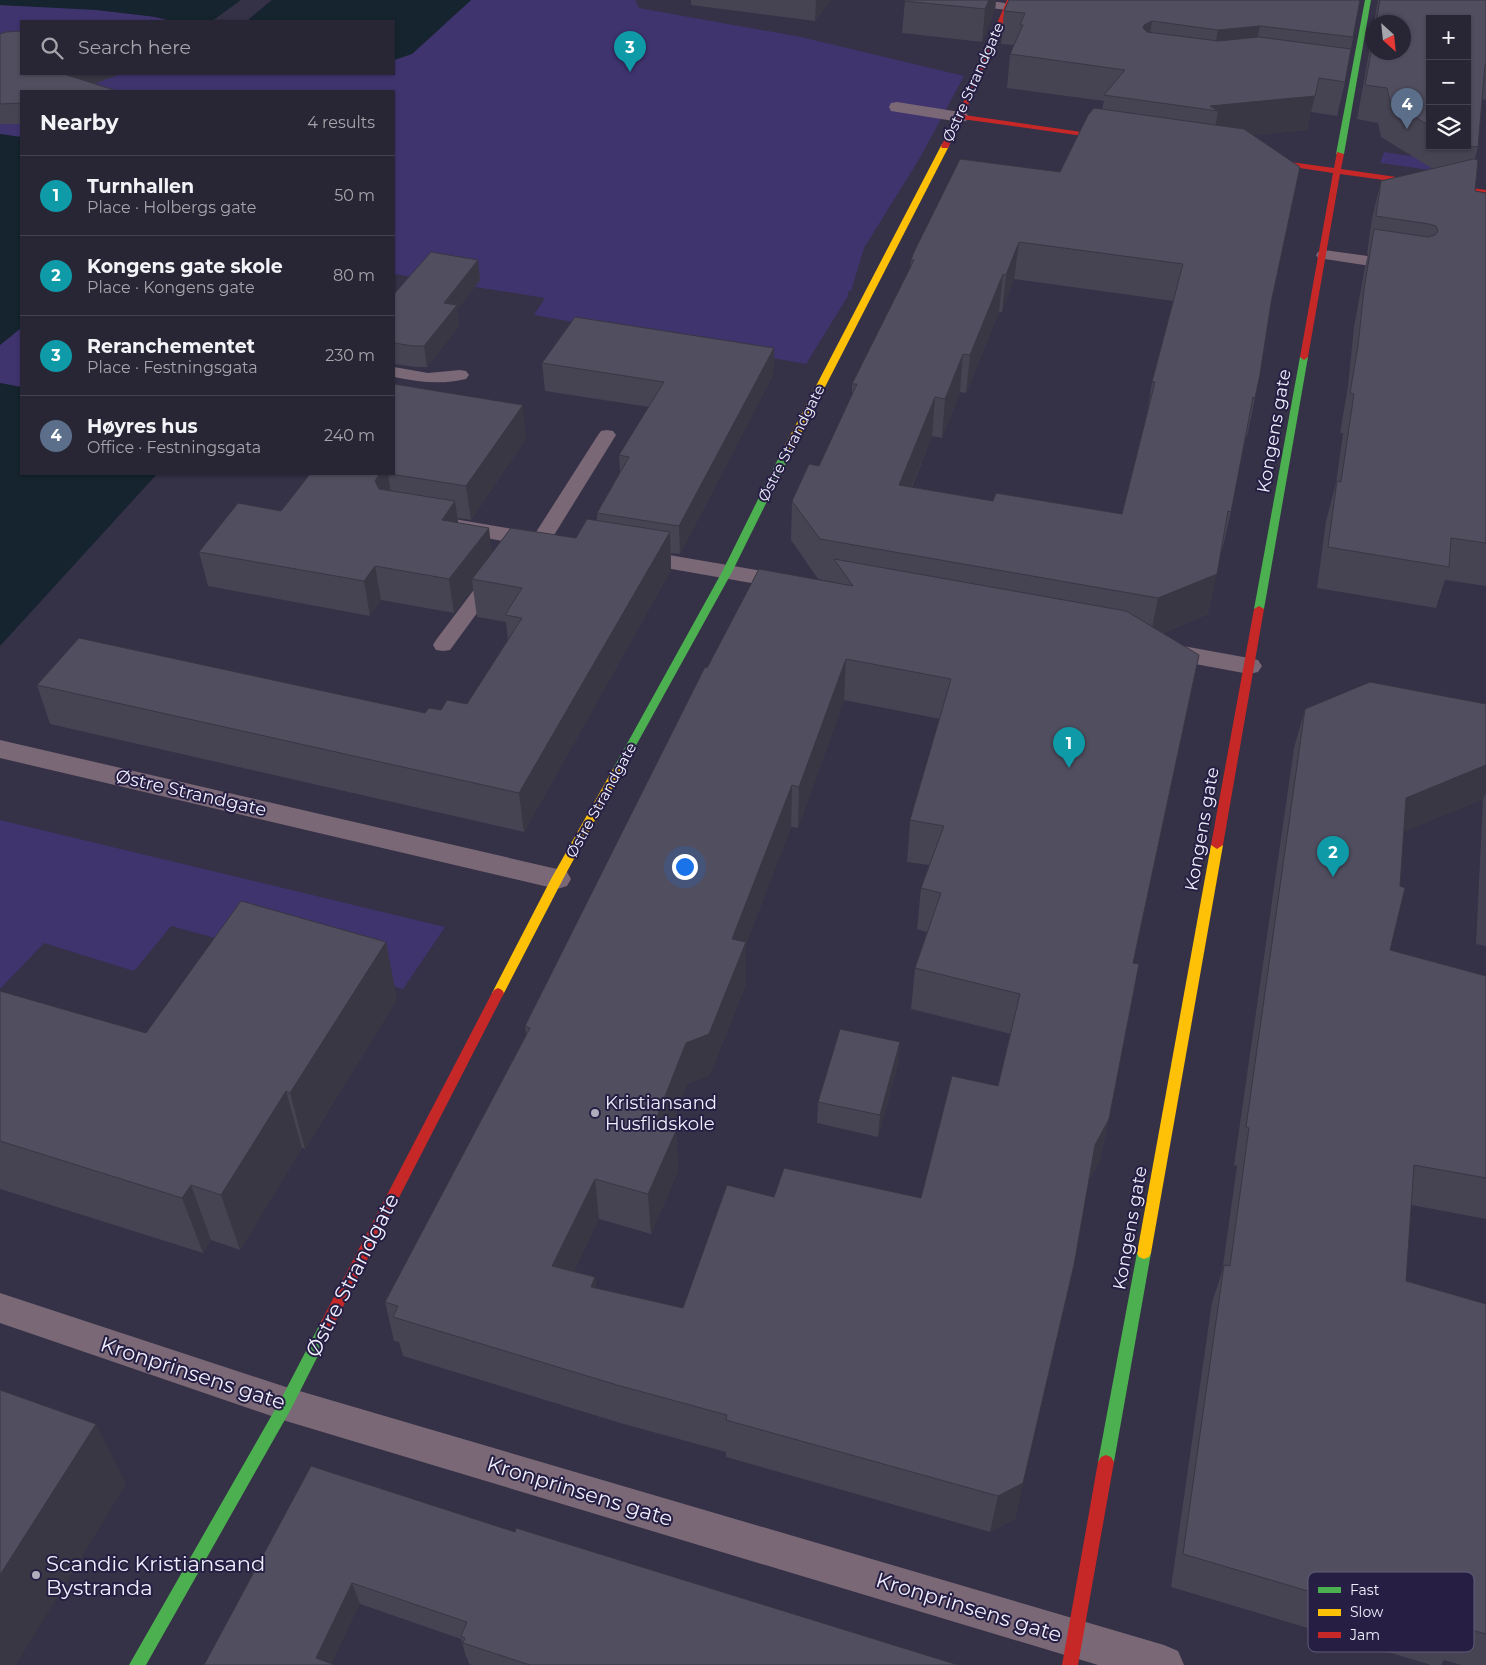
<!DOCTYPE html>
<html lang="en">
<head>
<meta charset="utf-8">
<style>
  :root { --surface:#282534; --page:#343140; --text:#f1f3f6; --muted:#a5a5ac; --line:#44424f; --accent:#8bbbb9 }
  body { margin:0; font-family:Montserrat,sans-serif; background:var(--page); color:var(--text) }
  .controls { position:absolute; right:15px; top:15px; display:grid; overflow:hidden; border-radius:0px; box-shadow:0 1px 4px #0004 }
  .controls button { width:45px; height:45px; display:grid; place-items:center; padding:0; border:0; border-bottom:1px solid var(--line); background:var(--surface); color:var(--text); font:25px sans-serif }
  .compass { position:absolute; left:1366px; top:15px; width:45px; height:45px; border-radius:50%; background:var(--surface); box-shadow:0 1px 4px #0004; rotate:153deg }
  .you { position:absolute; left:684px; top:866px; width:18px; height:18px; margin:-12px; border:4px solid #fff; border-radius:50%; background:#1a73e8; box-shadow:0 0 0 8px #1a73e833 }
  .badge { display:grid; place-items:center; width:32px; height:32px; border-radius:50%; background:var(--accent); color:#fff; font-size:16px; font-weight:700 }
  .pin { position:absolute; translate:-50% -41px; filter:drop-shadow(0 1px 2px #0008) }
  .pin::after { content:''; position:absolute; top:26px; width:18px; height:15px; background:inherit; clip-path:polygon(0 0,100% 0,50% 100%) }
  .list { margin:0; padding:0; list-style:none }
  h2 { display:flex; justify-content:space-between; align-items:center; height:65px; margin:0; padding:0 20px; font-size:21px }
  h2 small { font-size:16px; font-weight:400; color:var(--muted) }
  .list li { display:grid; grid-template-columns:32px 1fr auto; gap:15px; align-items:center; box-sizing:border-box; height:80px; padding:0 20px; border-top:1px solid var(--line) }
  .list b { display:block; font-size:19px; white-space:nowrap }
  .list p { margin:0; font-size:16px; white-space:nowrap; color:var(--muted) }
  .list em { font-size:16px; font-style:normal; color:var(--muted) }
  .icon { flex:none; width:28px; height:28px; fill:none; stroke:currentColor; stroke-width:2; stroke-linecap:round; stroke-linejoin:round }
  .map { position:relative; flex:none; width:1486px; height:1665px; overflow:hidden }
  .search { position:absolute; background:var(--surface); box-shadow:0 1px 4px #0004; left:20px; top:20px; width:375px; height:55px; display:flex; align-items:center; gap:12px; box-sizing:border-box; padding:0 18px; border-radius:0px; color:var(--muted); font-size:19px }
  .panel { position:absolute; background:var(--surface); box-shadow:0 1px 4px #0004; left:20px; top:90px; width:375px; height:385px; border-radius:0px }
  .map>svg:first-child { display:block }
  .green { fill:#40346f }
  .water { fill:#15242e }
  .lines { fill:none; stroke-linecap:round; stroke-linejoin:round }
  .lane { fill:#7a6876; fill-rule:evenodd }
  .street { fill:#7a6876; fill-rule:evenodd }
  .fast { fill:#4caf50; fill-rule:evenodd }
  .slow { fill:#ffc107; fill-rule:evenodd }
  .jam { fill:#c62828; fill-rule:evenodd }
  .wall { fill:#464353; fill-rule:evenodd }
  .shaded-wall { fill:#393743 }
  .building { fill:#514e60; stroke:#393743; fill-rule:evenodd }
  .poi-dot { fill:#aeacbd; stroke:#261f43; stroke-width:2 }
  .labels { text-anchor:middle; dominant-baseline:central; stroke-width:4; stroke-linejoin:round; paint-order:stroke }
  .far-street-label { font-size:15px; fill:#efeefd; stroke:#261f43 }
  .street-label { font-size:18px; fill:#efeefd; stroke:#261f43 }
  .poi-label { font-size:18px; fill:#efeefd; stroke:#261f43; text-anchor:start }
  .near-street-label { font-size:21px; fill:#efeefd; stroke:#261f43 }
  .near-poi-label { font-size:21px; fill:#efeefd; stroke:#261f43; text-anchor:start }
  .key { fill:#261f43; stroke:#625d7b; stroke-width:1 }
  .key-label { font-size:14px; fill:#efeefd }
</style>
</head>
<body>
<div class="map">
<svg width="1486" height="1665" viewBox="0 0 1486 1665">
  <rect width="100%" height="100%" fill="#353146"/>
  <g class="green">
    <path d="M471,0H635L639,8L801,37L964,76L921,156L864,248L851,291H848V296L806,364L534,315L545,298L394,274V91H21V137L0,134V5C53,8 120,6 171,21H21V74H394V60L412,54Z"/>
    <path d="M1384,152L1469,165L1466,175L1380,163Z"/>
    <path d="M21,328V387L0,383V345Z"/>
    <path d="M0,820L445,927L403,989L171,926L134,971L44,943L0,989Z"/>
  </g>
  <g class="water">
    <path d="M0,0H241L212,21H171L156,17L96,10L0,5Z"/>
    <path d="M272,0H471L412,54L394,60V21H250L249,19Z"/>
    <path d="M0,134L21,137V328L0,345Z"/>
    <path d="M0,383L21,387V474H157L0,646Z"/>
  </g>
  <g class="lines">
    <g class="lane">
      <path d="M951,0C964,0 1005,0 1013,6L1007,10L957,4Z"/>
      <path d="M1324,250L1397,260L1403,262L1405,265L1403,268L1397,270L1318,258L1316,255L1318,252Z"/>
      <path d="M394,367L428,373L460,370L466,371L469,375L466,379C441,385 418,382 394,377Z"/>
      <path d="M607,430L613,431L616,435L551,540L548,544L541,546L534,544L531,540L598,435L601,431Z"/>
      <path d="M492,573L499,575L502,579L499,583L450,650L443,651L436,650L433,645L436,640L485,575Z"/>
    </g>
    <g class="street">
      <path d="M897,102L960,112L966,113L969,117L966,121L960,122L891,111L889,107L891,103Z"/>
      <path d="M454,519L542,534L550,536L554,541L550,546L542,548L446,531L442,526L446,521Z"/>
      <path d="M634,549L791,576L799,578L803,583L799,588L791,590L626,561L622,556L626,551Z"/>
      <path d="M1161,642L1249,658L1258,660L1262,666L1258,672L1249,674L1152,656L1149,650L1152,644Z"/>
      <path d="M0,740L557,869L567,872L571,879L567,886L557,889L0,758Z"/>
      <path d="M0,1293L286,1387L1164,1645L1178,1651L1184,1665H1098L286,1421L0,1323Z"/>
    </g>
    <g class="fast">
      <path d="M1365,0H1371L1344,154L1340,156L1336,154Z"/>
      <path d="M1304,354L1308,357L1264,609L1259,612L1254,609L1300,357Z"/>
      <path d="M784,454L789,457L732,572L623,769L622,772H614L613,769L722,572L779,457Z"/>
      <path d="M1144,1247L1149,1249L1151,1253L1114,1462L1111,1467L1106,1469L1101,1467L1098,1462L1137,1253L1139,1249Z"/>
      <path d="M327,1318L332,1320L334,1324L291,1409L146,1665H129L281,1399L322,1320Z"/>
    </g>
    <g class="slow">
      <path d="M942,144L949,146L789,457L787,459H781L779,457Z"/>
      <path d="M618,765L623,769L563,879L504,993L502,996H494L492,993L551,879L613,769Z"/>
      <path d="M1217,841L1223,845L1151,1253L1149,1257L1144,1259L1139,1257L1137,1253L1211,845Z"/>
    </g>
    <g class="jam">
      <path d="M1007,0H1013L964,115L1116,137H1119V141L962,119L948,148H942L941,146L957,117Z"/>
      <path d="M1337,152L1344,154L1341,169L1486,190V194L1340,174L1308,357L1304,360L1300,357L1333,173L1260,162L1256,160L1260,158L1334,168Z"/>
      <path d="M1259,606L1264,609L1223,845L1217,849L1211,845L1254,609Z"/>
      <path d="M498,988L502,990L504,993L332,1328L327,1330L322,1328L320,1324L322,1320L492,993L494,990Z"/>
      <path d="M1106,1455L1111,1457L1114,1462L1078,1665H1062L1098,1462L1101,1457Z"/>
    </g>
  </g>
  <g class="wall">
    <path d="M691,0H831L815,21L691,5Z"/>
    <path d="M905,0H1000H996L995,10L982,42L902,33Z"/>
    <path d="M1360,0L1345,82L1337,116L1311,112L1307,130L1254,135L1271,303L1260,374L1247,437L1246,436L1231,512L1222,551H1221L1208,614L1163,633L1133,963L1109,1119L1100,1160L1089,1180L1015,1519L990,1532L726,1457V1452L620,1423L403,1356L399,1342L394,1341L385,1302L526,1035L525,1026L707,668L833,582L818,579L791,540L792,501L819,466L852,396V384L910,268L911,260L1060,172L1102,109L1104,101L1007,88L1010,54L1014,45L1001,44L1004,11ZM1014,279L1173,301L1152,382L1146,420L1122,514L993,501L912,487L932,436L942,438L960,392L966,393L999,312H1002ZM844,700L940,719L910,820L907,862L929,865L921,888L917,929L927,932L915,968L911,1009L1011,1034L998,1086L921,1198L774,1197L683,1308L596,1288L595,1277L574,1271L599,1219L651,1234L678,1171L676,1131L670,1129L687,1084L710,1075L746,984V944L791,827L798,828Z"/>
    <path d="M1378,0H1486V100L1482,99L1478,147L1475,159V191L1486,193V586L1445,580L1436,608L1317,588L1326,521L1336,483L1343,433H1340L1348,386L1354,327L1365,267L1368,254H1367L1372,218L1381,181L1433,169L1381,137L1378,123L1357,119L1374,25V52L1404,22H1374ZM1430,19H1467V146H1430Z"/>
    <path d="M0,34L21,74H120L94,84L21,91V124H0Z"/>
    <path d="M478,260L480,280L457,310L459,326L427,367H416L394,364V294Z"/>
    <path d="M774,348L773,375L680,554L671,553V570L524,832L50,724L37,685L425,713L441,710L467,704L508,641L506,622L477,617L473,588L454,613L381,600L370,616L208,586L199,552L281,511L310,474H394L526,439L471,520L458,518V523L492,552L576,538L597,520V513L620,472L619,455L649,407L545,391L542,363Z"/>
    <path d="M1486,704V946L1476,944L1483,799L1403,832L1390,950L1486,976V1219L1411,1205L1406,1281L1486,1304V1665H1461L1444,1660L1441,1665H1431L1171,1587L1212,1302L1222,1272L1237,1166L1234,1165L1294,748L1305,709Z"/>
    <path d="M0,991L146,1033L397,999L305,1149L302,1148L240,1250L211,1240L203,1253L0,1189Z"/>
    <path d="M900,1042L898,1064L878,1137L817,1123L818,1102Z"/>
    <path d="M311,1466L515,1532L958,1665H472L469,1664L467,1657H466L461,1639L360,1604L204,1665Z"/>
  </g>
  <g class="shaded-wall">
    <path d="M816,0H831L815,21Z"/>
    <path d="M989,0H996L995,10L982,42L985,9Z"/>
    <path d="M1152,21L1147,54L1139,58L1144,25Z"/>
    <path d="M1260,26L1253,59L1212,63L1218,30Z"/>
    <path d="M64,74H120L76,91Z"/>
    <path d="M1319,78L1307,130L1213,139L1218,111L1210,106Z"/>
    <path d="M1019,242L1014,279L1002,312L1006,275Z"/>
    <path d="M478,260L480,280L457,310L459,326L427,367L424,346L444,303Z"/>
    <path d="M1003,274L999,312L966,393L970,355Z"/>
    <path d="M774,348L773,375L680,554L679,526Z"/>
    <path d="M963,354L960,392L942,438L945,399Z"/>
    <path d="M935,397L932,436L896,524L899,485Z"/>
    <path d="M523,405L526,439L471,520L466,486Z"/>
    <path d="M386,474H388L393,507L385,509L375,481L379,475Z"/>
    <path d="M455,501L460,535L442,520Z"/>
    <path d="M489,528L493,562L472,579L473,588L454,613L449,579Z"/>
    <path d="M670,532L671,570L524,832L519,793Z"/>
    <path d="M375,566L381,600L370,616L364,581Z"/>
    <path d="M1217,574L1208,614L1150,638L1158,598Z"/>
    <path d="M846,659L844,700L798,828L799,787Z"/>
    <path d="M1486,765V793L1483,799L1392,837L1406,798Z"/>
    <path d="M792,785L791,827L746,944V984L710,1075L687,1084L656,1164L654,1124L686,1043L732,939Z"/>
    <path d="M386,942L397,999L305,1149L290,1093Z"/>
    <path d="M900,1042L898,1064L878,1137L880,1115Z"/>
    <path d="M286,1091L302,1148L240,1250L221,1195Z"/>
    <path d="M1109,1119L1100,1160L1086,1185L1095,1145Z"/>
    <path d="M676,1131L678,1171L651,1234L648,1194Z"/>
    <path d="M595,1179L599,1219L558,1305L552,1266Z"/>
    <path d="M191,1185L211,1240L203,1253L182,1198Z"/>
    <path d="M1074,1265L1015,1519L990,1532L998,1496Z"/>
    <path d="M595,1277L599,1316L591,1287Z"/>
    <path d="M96,1424L126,1484L16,1665H0V1575Z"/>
    <path d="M352,1583L360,1604L331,1665L316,1658Z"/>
  </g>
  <g class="building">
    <path d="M905,0H989L985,9L904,1Z"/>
    <path d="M1009,0H1360L1353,37L1260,26L1218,30L1152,21L1144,25L1143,28L1147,32L1218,41L1259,37L1351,49L1345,82L1319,78L1315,96L1210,106L1218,111L1104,95L1125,70L1010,54L1023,25H1020L1025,13L1004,11Z"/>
    <path d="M1380,0H1486V65H1485L1478,147L1467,146V19H1430V126L1390,102L1387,88L1365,85L1374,37V52H1404V22H1376Z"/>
    <path d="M21,31V74H65H64L117,91H21V103L0,104V34L6,32Z"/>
    <path d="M1094,108L1244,129L1300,167L1271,303L1260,374L1255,398L1253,397L1231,512L1228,511L1217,574L1158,598L820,539L792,501L809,464L819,466L857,384H852L914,260H911L914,252L960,159L1060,172L1088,115ZM1019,242L1183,264L1152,382H1155L1122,514L996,493L993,501L899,485L935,397L945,399L963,354L970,355L1003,274L1006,275Z"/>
    <path d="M1473,159L1478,160L1475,191L1486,193V543L1451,538L1449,567L1328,547L1337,481L1341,482L1354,394L1350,393L1358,346L1364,289L1374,229L1428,237L1435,235L1438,231L1436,226L1429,224L1376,216L1381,181Z"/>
    <path d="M431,252L478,260L444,303L457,305L424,346H413L394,343V294Z"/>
    <path d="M575,317L774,348L679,526L597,513L629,457L619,455L664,382L542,363Z"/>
    <path d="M394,384L523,405L466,486L391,474H394Z"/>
    <path d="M310,474H386L379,475L375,481L379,489L455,501L442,520L489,528L449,579L375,566L364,581L199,552L238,503L281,511Z"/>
    <path d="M587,519L670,532L519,793L37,685L79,638L425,713L429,708L441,710L447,700L467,704L522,618L505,615L522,588L472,579L511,528L576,538Z"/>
    <path d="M834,559L1126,611L1199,655L1133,963L1139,964L1109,1119L1095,1145L1074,1265L1023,1483L998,1496L726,1420L727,1415L617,1385L393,1317L398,1306L385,1302L530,1028L525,1026L705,667L707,668L759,569L853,586ZM846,659L951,679L910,820L944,826L921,888L941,893L915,968L1020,994L998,1086L952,1076L921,1198L784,1168L774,1197L727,1185L683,1308L591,1287L595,1277L552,1266L595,1179L648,1194L676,1131L654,1124L686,1043L709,1034L746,942L732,939L792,785L799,787Z"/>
    <path d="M1370,682L1486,704V765L1406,798L1400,886L1405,888L1390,950L1486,976V1178L1414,1165L1406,1281L1486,1304V1634L1461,1627L1460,1636L1183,1554L1224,1265L1230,1266L1249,1128L1246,1127L1305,709Z"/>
    <path d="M241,901L386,942L290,1093L286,1091L221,1195L191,1185L182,1198L0,1141V991L146,1033Z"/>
    <path d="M840,1029L900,1042L880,1115L818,1102Z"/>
    <path d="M0,1390L96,1424L0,1575Z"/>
    <path d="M311,1466L515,1532L516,1528L958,1665H530L463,1643L465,1638L461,1636L467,1622L352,1583L316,1658L335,1665H204Z"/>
  </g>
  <g class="poi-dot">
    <circle cx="595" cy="1113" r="5"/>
    <circle cx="36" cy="1575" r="5"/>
  </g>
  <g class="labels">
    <g class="far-street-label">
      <text transform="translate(973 82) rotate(-66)">Østre Strandgate</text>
      <text transform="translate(791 443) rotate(-63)">Østre Strandgate</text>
      <text transform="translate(601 800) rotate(-61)">Østre Strandgate</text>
    </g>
    <g class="street-label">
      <text transform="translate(1274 431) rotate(-80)">Kongens gate</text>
      <text transform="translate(191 793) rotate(13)">Østre Strandgate</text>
      <text transform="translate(1202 829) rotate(-80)">Kongens gate</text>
      <text transform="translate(1130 1228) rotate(-80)">Kongens gate</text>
    </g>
    <g class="poi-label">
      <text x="605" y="1103">Kristiansand<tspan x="605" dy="21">Husflidskole</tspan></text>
    </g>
    <g class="near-street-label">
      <text transform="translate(352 1275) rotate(-63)">Østre Strandgate</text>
      <text transform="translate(193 1373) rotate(18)">Kronprinsens gate</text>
      <text transform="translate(580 1491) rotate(17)">Kronprinsens gate</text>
      <text transform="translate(969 1607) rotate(17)">Kronprinsens gate</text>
    </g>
    <g class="near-poi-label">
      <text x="46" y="1563">Scandic Kristiansand<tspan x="46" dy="24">Bystranda</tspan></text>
    </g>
  </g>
  <rect x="1308" y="1572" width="166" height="80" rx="8" class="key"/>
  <rect x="1318" y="1587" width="23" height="6" fill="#4caf50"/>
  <rect x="1318" y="1609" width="23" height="7" fill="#ffc107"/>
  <rect x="1318" y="1632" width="23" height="6" fill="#c62828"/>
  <g class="key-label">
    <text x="1350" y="1595">Fast</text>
    <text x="1350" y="1617">Slow</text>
    <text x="1350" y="1640">Jam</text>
  </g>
</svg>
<div class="controls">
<button>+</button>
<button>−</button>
<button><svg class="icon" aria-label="layers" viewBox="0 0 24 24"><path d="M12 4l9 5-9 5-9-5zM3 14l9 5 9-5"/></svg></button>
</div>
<svg class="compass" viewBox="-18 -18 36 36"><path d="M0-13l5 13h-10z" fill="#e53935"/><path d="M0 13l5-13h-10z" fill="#a5a5ac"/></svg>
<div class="you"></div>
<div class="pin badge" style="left:1069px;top:768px;background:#0f9aa8">1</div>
<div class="pin badge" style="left:1333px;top:877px;background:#0f9aa8">2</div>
<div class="pin badge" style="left:630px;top:72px;background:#0f9aa8">3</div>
<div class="pin badge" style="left:1407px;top:129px;background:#5c6f8a">4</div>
<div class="search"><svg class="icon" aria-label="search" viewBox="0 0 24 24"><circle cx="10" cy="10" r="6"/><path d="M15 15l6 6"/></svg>Search here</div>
<section class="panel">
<h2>Nearby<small>4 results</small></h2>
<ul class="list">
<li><span class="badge" style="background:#0f9aa8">1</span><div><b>Turnhallen</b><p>Place · Holbergs gate</p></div><em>50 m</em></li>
<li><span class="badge" style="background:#0f9aa8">2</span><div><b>Kongens gate skole</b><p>Place · Kongens gate</p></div><em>80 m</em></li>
<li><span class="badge" style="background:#0f9aa8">3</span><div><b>Reranchementet</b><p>Place · Festningsgata</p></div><em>230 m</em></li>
<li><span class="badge" style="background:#5c6f8a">4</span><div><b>Høyres hus</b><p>Office · Festningsgata</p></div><em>240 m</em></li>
</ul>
</section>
</div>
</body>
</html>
